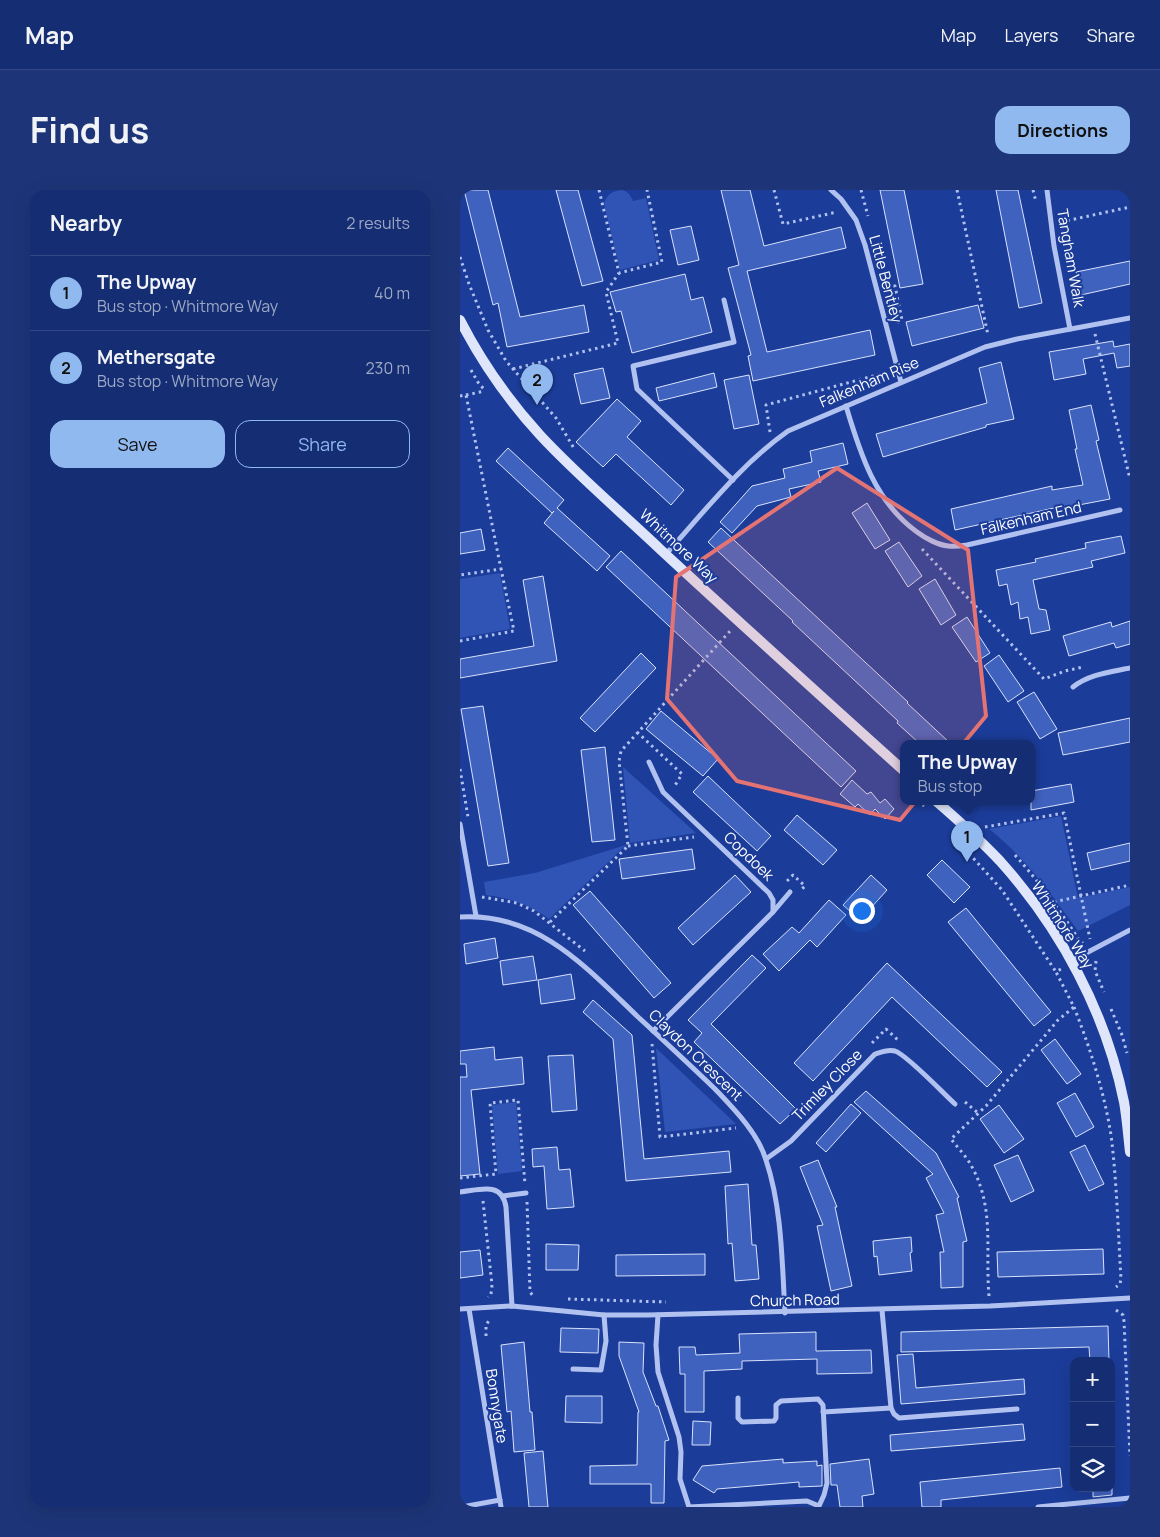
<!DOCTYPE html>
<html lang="en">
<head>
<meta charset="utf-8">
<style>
  :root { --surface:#142d73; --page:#1d3578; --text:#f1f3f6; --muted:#9da8c4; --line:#334985; --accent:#90b9f0 }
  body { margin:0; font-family:Manrope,sans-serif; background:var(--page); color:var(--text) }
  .controls { position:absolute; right:15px; bottom:15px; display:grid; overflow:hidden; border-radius:10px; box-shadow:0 5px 20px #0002 }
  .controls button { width:45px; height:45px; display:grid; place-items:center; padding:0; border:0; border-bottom:1px solid var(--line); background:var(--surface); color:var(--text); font:25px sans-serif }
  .you { position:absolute; left:401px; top:720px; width:18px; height:18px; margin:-12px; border:4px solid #fff; border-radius:50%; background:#1a73e8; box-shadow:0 0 0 8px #1a73e833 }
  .badge { display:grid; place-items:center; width:32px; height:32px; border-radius:50%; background:var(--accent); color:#111; font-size:16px; font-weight:700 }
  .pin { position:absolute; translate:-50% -41px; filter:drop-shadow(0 1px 2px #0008) }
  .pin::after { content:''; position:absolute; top:26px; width:18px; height:15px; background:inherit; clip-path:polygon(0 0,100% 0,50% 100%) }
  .popup { position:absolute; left:440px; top:550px; width:135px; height:65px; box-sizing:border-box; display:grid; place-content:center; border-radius:10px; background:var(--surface); filter:drop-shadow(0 1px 4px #0005); font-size:16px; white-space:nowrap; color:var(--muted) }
  .popup b { font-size:19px; color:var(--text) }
  .popup::after { content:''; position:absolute; left:50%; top:100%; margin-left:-10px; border:10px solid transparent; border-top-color:var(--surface) }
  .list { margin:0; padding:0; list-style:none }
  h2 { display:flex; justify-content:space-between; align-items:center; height:65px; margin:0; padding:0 20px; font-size:21px }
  h2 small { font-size:16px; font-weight:400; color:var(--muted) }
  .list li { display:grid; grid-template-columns:32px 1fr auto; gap:15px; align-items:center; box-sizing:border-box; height:75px; padding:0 20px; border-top:1px solid var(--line) }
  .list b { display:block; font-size:19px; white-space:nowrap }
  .list p { margin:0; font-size:16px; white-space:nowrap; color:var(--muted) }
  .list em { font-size:16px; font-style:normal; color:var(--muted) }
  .actions { display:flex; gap:10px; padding:15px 20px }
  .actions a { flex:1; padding:11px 0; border:1px solid var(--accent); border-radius:15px; text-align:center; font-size:18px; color:var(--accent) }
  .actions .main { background:var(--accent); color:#111 }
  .icon { flex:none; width:28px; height:28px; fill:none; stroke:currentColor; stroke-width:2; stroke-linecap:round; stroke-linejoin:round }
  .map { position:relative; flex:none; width:670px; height:1317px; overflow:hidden; border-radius:15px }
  header { display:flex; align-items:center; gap:30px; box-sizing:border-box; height:70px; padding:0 25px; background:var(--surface); border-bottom:1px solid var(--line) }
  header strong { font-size:24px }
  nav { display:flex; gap:28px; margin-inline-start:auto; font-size:18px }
  .intro { display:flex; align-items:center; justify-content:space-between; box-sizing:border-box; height:120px; padding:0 30px }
  h1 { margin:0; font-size:35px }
  .button { padding:12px 22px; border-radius:15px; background:var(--accent); color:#111; font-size:18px; font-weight:700 }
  main { display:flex; gap:30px; padding:0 30px }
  aside { flex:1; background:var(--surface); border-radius:15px; box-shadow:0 5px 20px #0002 }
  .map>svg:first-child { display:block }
  .green { fill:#2f54b6 }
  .building { fill:#3f62be; stroke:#d8e2fb }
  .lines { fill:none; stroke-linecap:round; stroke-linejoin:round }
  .path { stroke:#b1c2f1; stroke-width:3; stroke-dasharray:2.5 4; stroke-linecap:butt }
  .street { stroke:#b1c2f1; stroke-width:5 }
  .secondary { stroke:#dfe6fb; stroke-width:10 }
  .marked { fill:#e47373; fill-opacity:0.2; stroke:#e47373; stroke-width:4; stroke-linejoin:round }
  .labels { text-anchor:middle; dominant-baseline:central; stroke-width:4; stroke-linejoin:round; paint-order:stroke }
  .street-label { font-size:15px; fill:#fff; stroke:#1b3c99 }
</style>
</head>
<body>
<header>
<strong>Map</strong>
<nav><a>Map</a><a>Layers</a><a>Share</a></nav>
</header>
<div class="intro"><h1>Find us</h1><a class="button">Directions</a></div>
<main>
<aside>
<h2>Nearby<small>2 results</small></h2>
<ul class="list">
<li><span class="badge">1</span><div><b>The Upway</b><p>Bus stop · Whitmore Way</p></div><em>40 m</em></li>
<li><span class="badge">2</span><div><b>Methersgate</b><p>Bus stop · Whitmore Way</p></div><em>230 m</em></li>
</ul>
<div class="actions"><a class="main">Save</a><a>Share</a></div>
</aside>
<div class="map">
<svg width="670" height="1317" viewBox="0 0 670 1317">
  <rect width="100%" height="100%" fill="#1b3c99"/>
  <g class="green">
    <path d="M162,0C169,2 170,5 173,11L186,8L199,70L160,80L144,14C147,4 152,1 162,0Z"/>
    <path d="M40,383L50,439L0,448V389Z"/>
    <path d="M163,577L236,643L170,653Z"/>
    <path d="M601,626L618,708L670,697V715L618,741C591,704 565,667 529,639Z"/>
    <path d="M166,655L89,729C70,715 50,708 26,705L24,692L75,683Z"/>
    <path d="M196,858L276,934L205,942Z"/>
    <path d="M56,912L62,981L38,984L32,915Z"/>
  </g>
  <g class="building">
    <path d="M4,0H28L60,127L124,115L129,142L47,157L38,113L33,115Z"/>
    <path d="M96,0H118L143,91L122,96Z"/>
    <path d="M261,0H290L304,56L381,37L386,58L287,81L307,162L410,140L415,165L293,191L288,166L291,165L268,78L279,75Z"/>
    <path d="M420,0H444L463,94L440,98Z"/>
    <path d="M536,0H558L582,113L559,118Z"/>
    <path d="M231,36L239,70L218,75L210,40Z"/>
    <path d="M670,71V94L621,105L616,82Z"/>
    <path d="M225,84L231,110L243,107L252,142L172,163L161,121L156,122L150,102Z"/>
    <path d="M518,115L524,138L452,156L446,132Z"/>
    <path d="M653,151L654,157L670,154V176L657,178L654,163L623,169L626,184L594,190L589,162Z"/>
    <path d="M541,172L554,229L526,235V237L423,267L416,244L527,213L519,178Z"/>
    <path d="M143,178L150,208L121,214L114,184Z"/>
    <path d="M254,183L257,197L199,211L196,198Z"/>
    <path d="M289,185L299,234L274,239L264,190Z"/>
    <path d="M157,209L181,231L167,247L224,300L211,315L156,264L143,277L116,252Z"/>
    <path d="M631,215L639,250L636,251L650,309L603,318V316L495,340L491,319L592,296V300L623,295L615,259H617L609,220Z"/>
    <path d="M383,253L388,274L358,281L361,292L329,299L331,307L297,316L272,343L260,332L292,296L325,288L323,279L352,272L350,261Z"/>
    <path d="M48,258L104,310L97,318L150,366L137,381L84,333L94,321L92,323L36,271Z"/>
    <path d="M407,313L430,350L415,359L392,323Z"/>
    <path d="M261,338L448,512L447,513L490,553H459L437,533L438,531L332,432L333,431L248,352Z"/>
    <path d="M21,339L25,360L0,364V343Z"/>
    <path d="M661,346L665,363L631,371L633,377L573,390L579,419L586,420L590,440L571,444L568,427L560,429L558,412L551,415L547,394L539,396L536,380L576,372L575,369L626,358L625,353Z"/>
    <path d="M439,352L462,386L448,397L425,361Z"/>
    <path d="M161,361L396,581L381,597L146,377Z"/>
    <path d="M83,386L97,471L0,488V469L74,456L63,390Z"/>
    <path d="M475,389L496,425L481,435L459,399Z"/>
    <path d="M507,427L530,463L516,472L492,437Z"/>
    <path d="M670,431V454L656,458L654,453L609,466L603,446L651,432L652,437Z"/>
    <path d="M181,463L196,478L135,542L120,528Z"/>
    <path d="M539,465L564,501L548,512L524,476Z"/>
    <path d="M574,502L597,539L580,549L557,512Z"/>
    <path d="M23,516L49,673L28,676L1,519Z"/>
    <path d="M201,521L258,569L243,586L186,539Z"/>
    <path d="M670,528V552L603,565L598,543Z"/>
    <path d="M145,557L155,650L132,652L121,560Z"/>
    <path d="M248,586L311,646L297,661L233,602Z"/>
    <path d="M392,590L407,604L411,602L420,613L425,609L434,619L425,629L415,619L410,625L398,614L395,617L380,604Z"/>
    <path d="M611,594L614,612L571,620V601Z"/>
    <path d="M337,625L377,660L363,675L324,640Z"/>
    <path d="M670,653V671L631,680L627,663Z"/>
    <path d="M232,659L235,679L162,689L159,669Z"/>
    <path d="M482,670L510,697L494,713L467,685Z"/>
    <path d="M275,685L291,702L233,755L218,738Z"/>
    <path d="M411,685L427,700L400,730L383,715Z"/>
    <path d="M130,701L211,793L194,808L113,715Z"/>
    <path d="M369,710L386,725L357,757L350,750L319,781L303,764L332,737L339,743Z"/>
    <path d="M506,718L591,822L574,836L488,732Z"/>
    <path d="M35,748L38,768L6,774L4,754Z"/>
    <path d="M292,765L306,778L251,834L336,919L320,934L234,852L242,843L228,830Z"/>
    <path d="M73,766L77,790L43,795L40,771Z"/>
    <path d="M427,773L542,882L527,897L432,807L353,891L334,873Z"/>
    <path d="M111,784L115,809L81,814L78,790Z"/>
    <path d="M133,810L172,845L184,969L269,961L271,982L166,991L153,849L123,822Z"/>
    <path d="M595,849L621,884L607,894L581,860Z"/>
    <path d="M34,857L35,870L62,867L64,894L11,900L20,984L0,986V887H7L6,874H0V861Z"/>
    <path d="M113,865L117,920L92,922L88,866Z"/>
    <path d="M406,901L476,963L499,1007L497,1008L507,1051L503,1052V1097L481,1098L480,1062H484L476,1025L484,1023L466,988L473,984L394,912Z"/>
    <path d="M615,903L634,937L616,947L597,913Z"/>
    <path d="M391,914L401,923L366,962L356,953Z"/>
    <path d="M539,915L564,949L544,963L520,929Z"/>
    <path d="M625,955L644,994L629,1001L610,962Z"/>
    <path d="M97,957L99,980L110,979L114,1017L87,1019L84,976L73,977L72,959Z"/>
    <path d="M558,965L574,1001L551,1012L534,975Z"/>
    <path d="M358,970L377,1017H375L392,1096L371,1101L357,1036L363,1035L340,977Z"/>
    <path d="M288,994L292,1055H296L299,1089L275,1091L272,1053L268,1054L265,996Z"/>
    <path d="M451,1047L452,1062L450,1063L452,1081L419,1085L417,1066L414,1067L413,1051Z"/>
    <path d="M86,1054L119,1055L118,1080H86Z"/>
    <path d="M643,1059L644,1084L538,1087L537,1062Z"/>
    <path d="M20,1060L23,1085L0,1088V1062Z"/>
    <path d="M245,1064V1085L156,1086V1065Z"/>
    <path d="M648,1136L649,1171H630L629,1157L441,1162V1142Z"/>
    <path d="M101,1138L139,1139L138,1163L100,1162Z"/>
    <path d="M356,1142V1161L411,1160L412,1183L357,1184V1169L282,1171V1179L244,1181V1222H225V1184H220L219,1157H235L236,1165L280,1163L279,1144Z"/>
    <path d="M64,1152L70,1222H72L75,1260L54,1262L51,1221L47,1222L41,1155Z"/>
    <path d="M159,1152L184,1153L183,1182L196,1216H198L209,1250L205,1251L204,1313H191V1294H130V1276L177,1275L178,1222H179L159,1166Z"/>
    <path d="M453,1164L456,1198L564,1189L565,1204L441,1214L437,1165Z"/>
    <path d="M106,1206H142V1233L105,1232Z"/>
    <path d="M233,1231L251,1232L250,1255H232Z"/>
    <path d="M563,1234L565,1250L431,1261L430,1245Z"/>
    <path d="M83,1261L88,1317H69L64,1263Z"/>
    <path d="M323,1269V1273L357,1271V1276L362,1275V1296L339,1297V1292L257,1299L254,1303L233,1290L242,1276Z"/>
    <path d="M409,1269L414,1304L402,1306L403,1317H380L377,1295H371L370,1274Z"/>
    <path d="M600,1278L602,1297L481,1310V1317H462L460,1292Z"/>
    <path d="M633,1298H652V1305L633,1307Z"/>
  </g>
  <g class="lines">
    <g class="path">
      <path d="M139,0L159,83L202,72L187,0"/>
      <path d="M314,0L323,34L377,22"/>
      <path d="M401,0L408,26"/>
      <path d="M497,0L528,145"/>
      <path d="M573,0L576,12"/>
      <path d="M601,32L670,17"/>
      <path d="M0,67L9,94L28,140L46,171L96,228L115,260"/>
      <path d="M427,96H435L442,130L436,133"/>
      <path d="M635,144L670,289"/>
      <path d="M53,179L158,153L146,102L159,83"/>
      <path d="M11,180L19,194L26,201"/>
      <path d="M6,205L25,201"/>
      <path d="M0,206L6,205L41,379L0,385"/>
      <path d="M310,242L306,215L428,182"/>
      <path d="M462,359L584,489L605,481L623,477"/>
      <path d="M0,451L54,441L41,379"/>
      <path d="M177,542L222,584L214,597"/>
      <path d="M0,579L8,627"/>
      <path d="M458,611L464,616"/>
      <path d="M525,637L604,623L630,749"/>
      <path d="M496,649L542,700L596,782"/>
      <path d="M168,656L234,647"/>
      <path d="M555,665C579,692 600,720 619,750L623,753"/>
      <path d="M327,691L333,685L345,696L340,701"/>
      <path d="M22,707L57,713L74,721L125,761"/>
      <path d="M594,712L670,695"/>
      <path d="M90,732L168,656L159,571L161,561L271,440"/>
      <path d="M636,771L635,781L644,802"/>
      <path d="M614,817C630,858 644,901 651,945C657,993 658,1041 661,1089L660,1094L656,1097"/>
      <path d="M651,819L662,845L667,863"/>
      <path d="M412,853L426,839L438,850"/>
      <path d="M192,854L200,947L276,938"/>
      <path d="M505,912L518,923"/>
      <path d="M0,988L36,984L30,913L58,910L65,994"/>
      <path d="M23,1011L32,1095L31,1104L28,1107"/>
      <path d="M67,1012L70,1102L74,1107"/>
      <path d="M529,1106C525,1061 535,1019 512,977C507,967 498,958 491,949L526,916L598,830L614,817L596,782L601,779"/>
      <path d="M108,1109L206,1112"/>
      <path d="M656,1120L663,1125L664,1131L670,1266"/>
      <path d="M26,1146V1135L30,1129"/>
    </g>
    <g class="street">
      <path d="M371,0L381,9L396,30L405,55L441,192"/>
      <path d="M587,0L594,56L610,139"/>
      <path d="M264,110L274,152L173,176L177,199L273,290"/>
      <path d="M386,216C400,263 415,312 457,342C465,348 478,355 488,356C494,357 501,356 507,355L660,320"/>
      <path d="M206,364C244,322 281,274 328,241L525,157L557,149L670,128"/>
      <path d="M613,497C629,484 651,482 670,478"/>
      <path d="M189,572L203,602L309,703L313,710V722L193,841"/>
      <path d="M0,634L16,726"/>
      <path d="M313,722L330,702"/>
      <path d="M0,727C77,722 126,777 177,826C203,850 229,874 255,899C274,919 298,943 306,970C322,1018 322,1072 325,1123"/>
      <path d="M611,771L670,740"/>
      <path d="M306,969L331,951L415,864C421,862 428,859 435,861C447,865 483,903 495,914"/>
      <path d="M0,1002C20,1000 42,991 46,1017L52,1116"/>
      <path d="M43,1006L66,1003"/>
      <path d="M0,1119L52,1116L144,1125H188L530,1116L670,1108"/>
      <path d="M9,1119L41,1317"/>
      <path d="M422,1120L431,1218L434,1224L439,1228L557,1219"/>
      <path d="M198,1125L196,1155L198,1182L219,1247L221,1262L220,1289L229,1317"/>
      <path d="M113,1179L141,1180L146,1151L144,1125"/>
      <path d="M363,1222L431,1218"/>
      <path d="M2,1317L40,1310"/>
      <path d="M229,1317L347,1311L359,1316L364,1305L367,1293L363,1215L358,1209L321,1211L316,1215V1228L314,1231L282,1232L278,1228V1208"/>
      <path d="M578,1317L670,1308"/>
    </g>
    <g class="secondary">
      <path d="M0,130C21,171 49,211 80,245C117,285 160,321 200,359C281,434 362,507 443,580"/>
      <path d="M476,611C498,630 520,650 540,671C601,739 646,823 664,912C667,929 668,945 670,962"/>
    </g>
  </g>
  <path class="marked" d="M377,278L508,360L526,526L440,630L277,591L207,509L216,387Z"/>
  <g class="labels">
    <g class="street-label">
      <text transform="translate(611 68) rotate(80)">Tangham Walk</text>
      <text transform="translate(426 89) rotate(75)">Little Bentley</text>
      <text transform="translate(409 192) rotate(-23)">Falkenham Rise</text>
      <text transform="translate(571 328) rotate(-13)">Falkenham End</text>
      <text transform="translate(219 356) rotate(43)">Whitmore Way</text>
      <text transform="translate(289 666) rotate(44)">Copdoek</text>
      <text transform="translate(603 735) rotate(57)">Whitmore Way</text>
      <text transform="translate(236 865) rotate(44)">Claydon Crescent</text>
      <text transform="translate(367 895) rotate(-46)">Trimley Close</text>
      <text transform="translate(335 1110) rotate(-1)">Church Road</text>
      <text transform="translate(37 1216) rotate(81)">Bonnygate</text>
    </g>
  </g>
</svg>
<div class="controls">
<button>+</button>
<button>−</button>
<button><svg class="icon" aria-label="layers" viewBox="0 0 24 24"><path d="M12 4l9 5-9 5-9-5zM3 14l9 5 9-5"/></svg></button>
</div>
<div class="you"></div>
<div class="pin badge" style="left:507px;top:672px">1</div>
<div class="popup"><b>The Upway</b>Bus stop</div>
<div class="pin badge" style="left:77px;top:215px">2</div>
</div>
</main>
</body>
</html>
